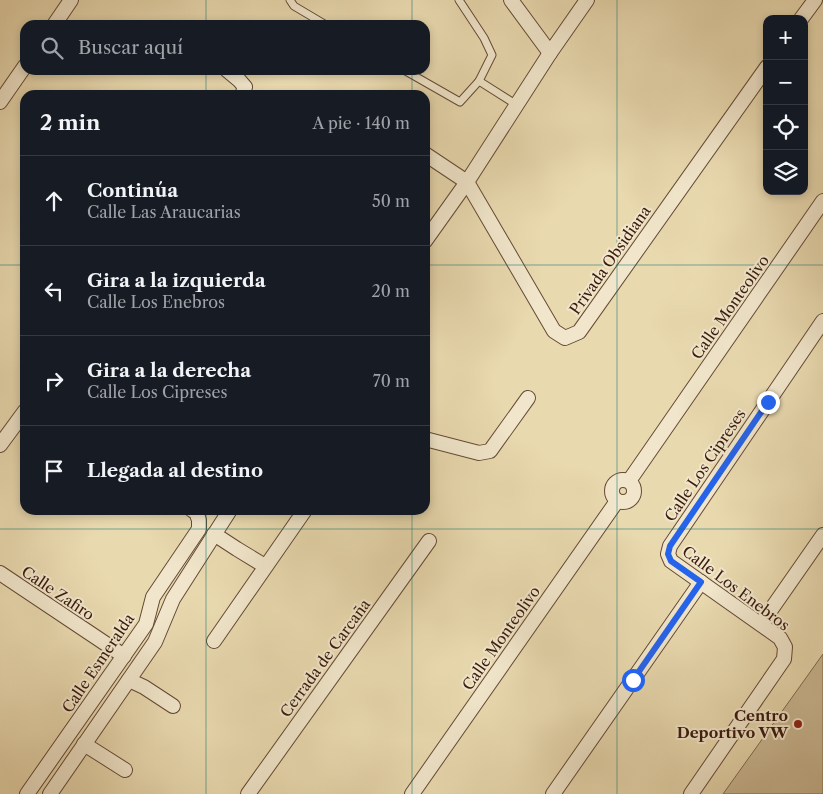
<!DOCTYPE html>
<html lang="es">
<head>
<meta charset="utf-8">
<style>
  :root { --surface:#171b24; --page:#242831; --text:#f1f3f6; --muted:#9ea1a6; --line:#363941 }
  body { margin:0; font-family:"Libre Caslon Text",serif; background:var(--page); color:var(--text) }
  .controls { position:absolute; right:15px; top:15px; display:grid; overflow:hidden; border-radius:10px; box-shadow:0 2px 8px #0003 }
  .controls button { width:45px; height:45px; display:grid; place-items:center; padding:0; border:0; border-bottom:1px solid var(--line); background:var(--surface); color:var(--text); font:25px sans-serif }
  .stop { position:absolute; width:15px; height:15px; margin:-11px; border:4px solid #2563eb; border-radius:50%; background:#fff }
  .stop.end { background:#2563eb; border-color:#fff; box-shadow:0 1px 5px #0008 }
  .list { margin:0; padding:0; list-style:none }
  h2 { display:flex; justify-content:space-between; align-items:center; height:65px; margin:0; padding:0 20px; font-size:21px }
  h2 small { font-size:16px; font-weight:400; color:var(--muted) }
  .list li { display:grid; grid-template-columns:32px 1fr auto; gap:15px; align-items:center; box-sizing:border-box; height:90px; padding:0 20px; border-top:1px solid var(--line) }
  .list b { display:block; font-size:19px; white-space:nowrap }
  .list p { margin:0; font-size:16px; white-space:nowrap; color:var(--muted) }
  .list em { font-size:16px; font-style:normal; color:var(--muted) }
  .icon { flex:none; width:28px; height:28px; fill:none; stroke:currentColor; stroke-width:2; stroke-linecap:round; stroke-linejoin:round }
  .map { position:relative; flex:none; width:823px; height:794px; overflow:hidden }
  .search { position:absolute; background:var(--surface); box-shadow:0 2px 8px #0003; left:20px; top:20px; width:410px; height:55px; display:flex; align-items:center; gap:12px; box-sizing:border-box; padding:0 18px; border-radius:15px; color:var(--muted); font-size:19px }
  .panel { position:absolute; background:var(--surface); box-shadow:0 2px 8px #0003; left:20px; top:90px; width:410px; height:425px; border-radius:15px }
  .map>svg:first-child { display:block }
  .green { fill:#cbb994; stroke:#826a51 }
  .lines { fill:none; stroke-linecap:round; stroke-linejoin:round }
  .service-casing { stroke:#654a36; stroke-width:9 }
  .minor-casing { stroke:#654a36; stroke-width:16 }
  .service { stroke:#f1e6cb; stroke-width:7 }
  .minor { stroke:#f1e6cb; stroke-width:14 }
  .route { stroke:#2563eb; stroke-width:6 }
  .grid { fill:none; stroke:#0f766e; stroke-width:1; stroke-opacity:0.55 }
  .poi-dot { fill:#8f2418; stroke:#f1e6cb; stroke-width:2 }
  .labels { text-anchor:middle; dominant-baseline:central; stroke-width:4; stroke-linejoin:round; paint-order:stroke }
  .street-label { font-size:15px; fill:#391b0e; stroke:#f1e6cb }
  .poi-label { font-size:15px; font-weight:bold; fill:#391b0e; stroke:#f1e6cb; text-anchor:end }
</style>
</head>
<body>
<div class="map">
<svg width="823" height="794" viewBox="0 0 823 794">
  <rect width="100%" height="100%" fill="#e9d9af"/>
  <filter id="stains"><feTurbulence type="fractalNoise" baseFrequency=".004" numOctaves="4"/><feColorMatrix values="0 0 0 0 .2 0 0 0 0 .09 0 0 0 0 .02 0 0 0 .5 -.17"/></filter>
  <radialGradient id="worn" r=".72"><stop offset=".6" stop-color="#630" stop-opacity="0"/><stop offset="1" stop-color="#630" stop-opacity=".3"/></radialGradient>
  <path class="green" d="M823,654V794H723Z"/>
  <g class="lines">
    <defs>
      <g id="service">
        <path d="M290,0L294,6L326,25"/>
        <path d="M404,70L460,102L479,81L492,55L484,38L459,0"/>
        <path d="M479,81L517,105"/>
      </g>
      <g id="minor">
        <path d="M511,0L550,53"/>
        <path d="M801,19L815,0"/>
        <path d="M54,25L71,0"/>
        <path d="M227,70L239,80L245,87L242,95"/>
        <path d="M0,102L25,66"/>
        <path d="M425,154L467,182L554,331L565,338L579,332L767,67"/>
        <path d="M425,241L467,182L550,53L587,0"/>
        <path d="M425,439L479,453L490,451L528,398"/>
        <path d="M0,445L25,411"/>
        <circle cx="623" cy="491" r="11"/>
        <path d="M629,481L823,201"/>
        <path d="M214,534L237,549L265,566"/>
        <path d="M0,573L124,656"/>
        <path d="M761,624L823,535"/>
        <path d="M214,641L305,510"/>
        <path d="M129,680L144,687L173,706"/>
        <path d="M84,744L125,770"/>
        <path d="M27,794L146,624L153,597L199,529V520L196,512L192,510"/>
        <path d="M50,794L155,642L173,599L230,510"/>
        <path d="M248,794L429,541"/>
        <path d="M412,794L617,501"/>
        <path d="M553,794L701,582"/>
        <path d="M691,794L784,659L785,647L780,638L671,561L668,554L670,546L823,321"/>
      </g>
    </defs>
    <use href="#service" class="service-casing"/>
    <use href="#minor" class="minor-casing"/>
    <use href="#service" class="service"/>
    <use href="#minor" class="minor"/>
  </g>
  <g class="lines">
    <path class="route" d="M633,680L701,582L671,561L668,554L670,546L768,402"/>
  </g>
  <path class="grid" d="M206,0V25M412,0V25M617,0V794M206,70V95M412,70V95M0,265H25M425,265H823M206,510V794M412,510V794M0,529H823"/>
  <circle class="poi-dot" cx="798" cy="724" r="5"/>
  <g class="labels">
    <g class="street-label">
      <text transform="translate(610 260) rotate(-55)">Privada Obsidiana</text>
      <text transform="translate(730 307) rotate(-55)">Calle Monteolivo</text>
      <text transform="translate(705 465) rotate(-56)">Calle Los Cipreses</text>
      <text transform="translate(736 588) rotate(37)">Calle Los Enebros</text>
      <text transform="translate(58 593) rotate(34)">Calle Zafiro</text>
      <text transform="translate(501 638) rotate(-55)">Calle Monteolivo</text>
      <text transform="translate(325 658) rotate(-54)">Cerrada de Carcaña</text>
      <text transform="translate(98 663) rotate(-56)">Calle Esmeralda</text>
    </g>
    <g class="poi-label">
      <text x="788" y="715">Centro<tspan x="788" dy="17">Deportivo VW</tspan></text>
    </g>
  </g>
  <rect width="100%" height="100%" filter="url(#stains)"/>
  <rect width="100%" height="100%" fill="url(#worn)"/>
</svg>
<div class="controls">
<button>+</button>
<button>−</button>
<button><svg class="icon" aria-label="locate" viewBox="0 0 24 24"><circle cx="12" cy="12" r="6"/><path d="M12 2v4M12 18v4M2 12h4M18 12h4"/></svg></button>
<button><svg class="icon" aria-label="layers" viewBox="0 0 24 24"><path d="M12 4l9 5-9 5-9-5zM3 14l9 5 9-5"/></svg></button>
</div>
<div class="stop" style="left:633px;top:680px"></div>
<div class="stop end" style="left:768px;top:402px"></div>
<div class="search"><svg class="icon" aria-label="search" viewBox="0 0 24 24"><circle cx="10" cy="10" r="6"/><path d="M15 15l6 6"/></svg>Buscar aquí</div>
<section class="panel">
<h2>2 min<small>A pie · 140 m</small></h2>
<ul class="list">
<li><svg class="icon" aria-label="ahead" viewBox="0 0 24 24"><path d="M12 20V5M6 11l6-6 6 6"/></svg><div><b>Continúa</b><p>Calle Las Araucarias</p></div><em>50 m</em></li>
<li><svg class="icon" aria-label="left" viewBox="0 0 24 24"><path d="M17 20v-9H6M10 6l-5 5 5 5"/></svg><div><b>Gira a la izquierda</b><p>Calle Los Enebros</p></div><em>20 m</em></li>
<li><svg class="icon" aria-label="right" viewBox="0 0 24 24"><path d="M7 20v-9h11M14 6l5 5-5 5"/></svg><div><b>Gira a la derecha</b><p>Calle Los Cipreses</p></div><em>70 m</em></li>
<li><svg class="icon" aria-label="arrive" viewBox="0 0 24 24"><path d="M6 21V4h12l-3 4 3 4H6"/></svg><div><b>Llegada al destino</b></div></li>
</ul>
</section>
</div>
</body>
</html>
